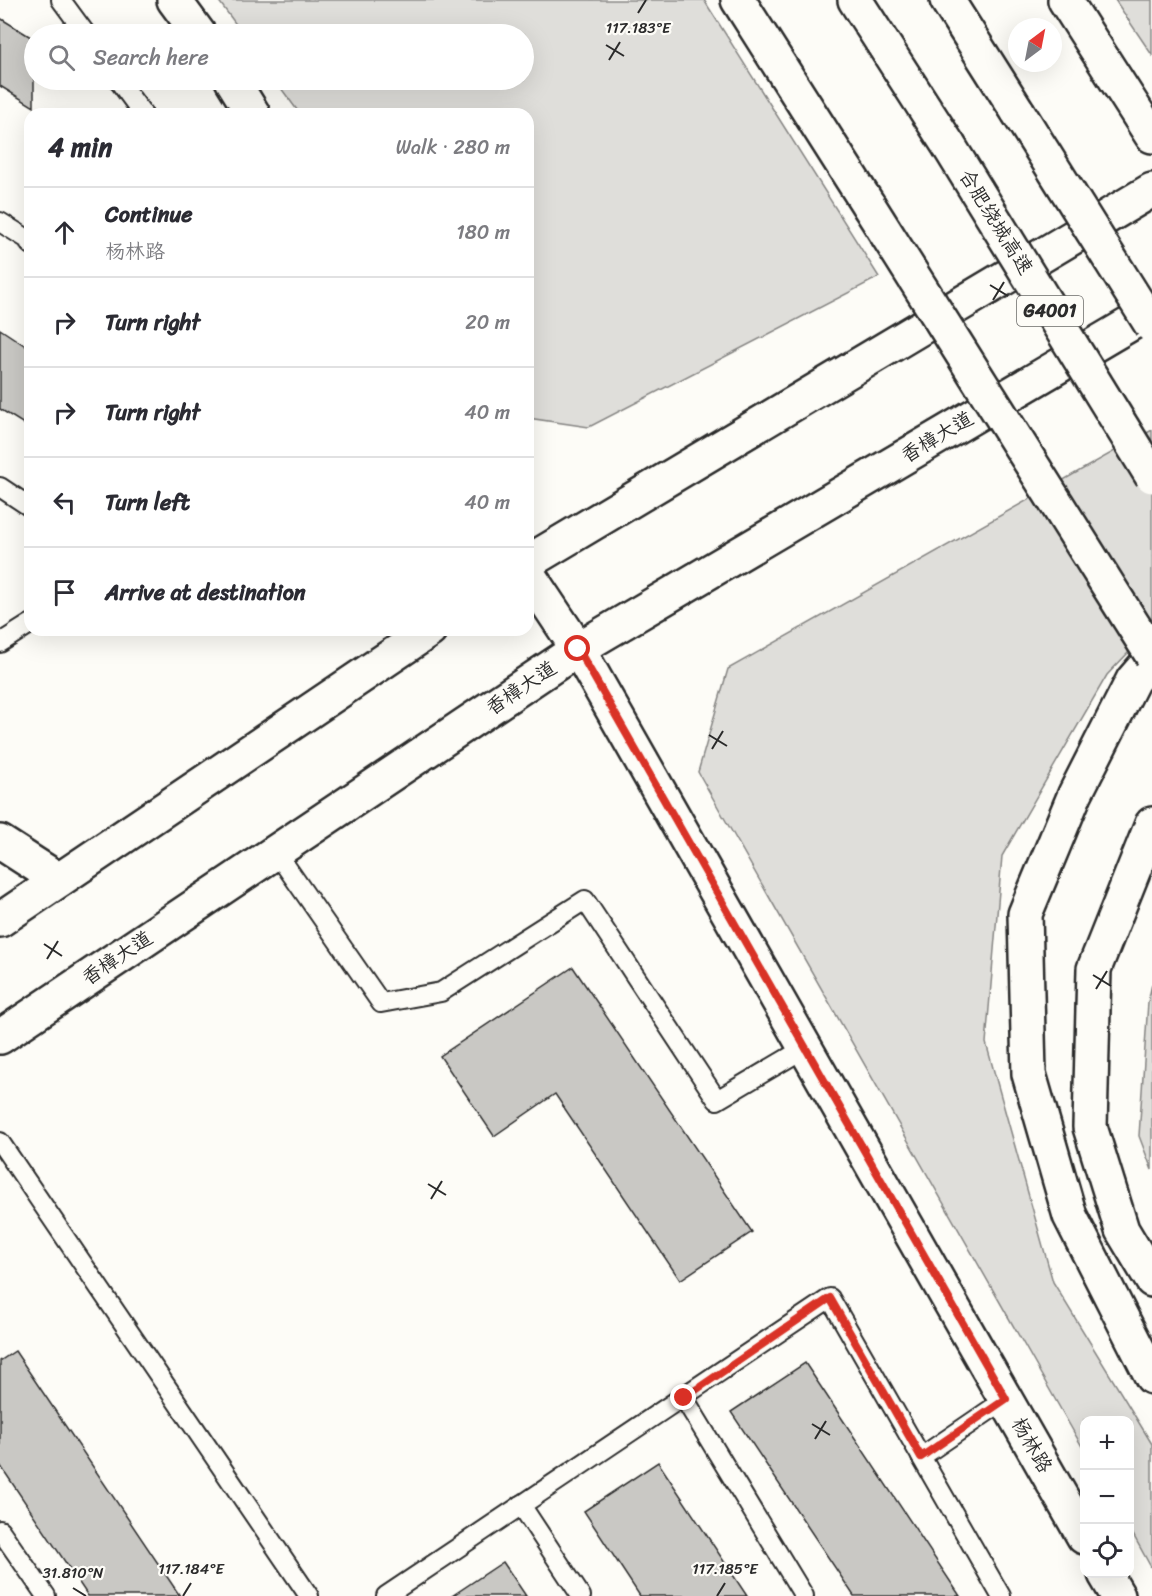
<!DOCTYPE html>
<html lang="en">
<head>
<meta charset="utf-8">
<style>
  :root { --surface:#fff; --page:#f7f7f7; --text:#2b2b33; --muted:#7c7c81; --line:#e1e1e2 }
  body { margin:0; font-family:Sriracha,"LXGW WenKai TC",sans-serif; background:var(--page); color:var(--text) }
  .controls { position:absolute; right:18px; bottom:18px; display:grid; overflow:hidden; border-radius:12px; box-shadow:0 6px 24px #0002 }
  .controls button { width:54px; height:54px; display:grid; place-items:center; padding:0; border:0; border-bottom:2px solid var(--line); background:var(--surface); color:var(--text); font:30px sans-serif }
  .compass { position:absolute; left:1008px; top:18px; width:54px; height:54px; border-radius:50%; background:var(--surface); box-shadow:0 6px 24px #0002; rotate:32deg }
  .stop { position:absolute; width:18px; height:18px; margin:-14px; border:4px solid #d93025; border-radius:50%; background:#fff }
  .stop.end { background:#d93025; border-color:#fff; box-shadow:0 2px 6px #0008 }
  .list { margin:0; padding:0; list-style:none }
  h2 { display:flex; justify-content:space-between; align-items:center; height:78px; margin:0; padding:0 24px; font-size:26px }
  h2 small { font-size:20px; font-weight:400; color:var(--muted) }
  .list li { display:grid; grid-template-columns:39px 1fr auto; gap:18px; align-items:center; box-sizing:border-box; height:90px; padding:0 24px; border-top:2px solid var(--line) }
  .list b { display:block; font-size:22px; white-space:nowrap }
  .list p { margin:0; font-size:20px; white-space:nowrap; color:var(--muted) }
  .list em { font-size:20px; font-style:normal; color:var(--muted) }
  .icon { flex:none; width:33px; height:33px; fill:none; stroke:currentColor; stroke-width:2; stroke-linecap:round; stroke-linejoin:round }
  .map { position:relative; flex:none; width:1152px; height:1596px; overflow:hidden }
  .search { position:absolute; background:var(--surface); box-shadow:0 6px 24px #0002; left:24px; top:24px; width:510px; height:66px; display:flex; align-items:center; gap:15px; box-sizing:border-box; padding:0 21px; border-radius:33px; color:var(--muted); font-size:22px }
  .panel { position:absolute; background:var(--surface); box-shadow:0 6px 24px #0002; left:24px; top:108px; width:510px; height:528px; border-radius:18px }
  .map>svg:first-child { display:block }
  .green { fill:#dfdeda; stroke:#858482; stroke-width:1.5 }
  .building { fill:#c9c8c4; stroke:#2b2b2b; stroke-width:1.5 }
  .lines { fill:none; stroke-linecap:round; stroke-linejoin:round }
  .lane-casing { stroke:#2b2b2b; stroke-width:22 }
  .street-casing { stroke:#2b2b2b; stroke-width:38 }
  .secondary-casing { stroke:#2b2b2b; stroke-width:38 }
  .highway-casing { stroke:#2b2b2b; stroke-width:38 }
  .lane { stroke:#fdfcf7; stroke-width:18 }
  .street { stroke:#fdfcf7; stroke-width:33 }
  .secondary { stroke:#fdfcf7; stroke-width:33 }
  .highway { stroke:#fdfcf7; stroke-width:33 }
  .highway-bridge-casing { stroke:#2b2b2b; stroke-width:38; stroke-linecap:butt }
  .highway-bridge { stroke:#fdfcf7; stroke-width:33 }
  .route { stroke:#d93025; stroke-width:8 }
  .ticks { fill:none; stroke:#2b2b2b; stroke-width:2 }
  .labels { text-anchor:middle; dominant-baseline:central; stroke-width:4.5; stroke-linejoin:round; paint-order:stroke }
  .shield { fill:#fdfcf7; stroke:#6a6a68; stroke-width:1.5 }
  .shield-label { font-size:18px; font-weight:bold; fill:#2b2b2b }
  .street-label { font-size:20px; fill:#2b2b2b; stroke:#fdfcf7 }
  .ticks-label { font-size:15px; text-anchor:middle; fill:#2b2b2b; stroke:#fdfcf7; stroke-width:4.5; stroke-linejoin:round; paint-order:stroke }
</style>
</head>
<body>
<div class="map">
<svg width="1152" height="1596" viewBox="0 0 1152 1596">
  <rect width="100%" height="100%" fill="#fdfcf7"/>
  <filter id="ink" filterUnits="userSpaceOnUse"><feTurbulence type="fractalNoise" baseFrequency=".0167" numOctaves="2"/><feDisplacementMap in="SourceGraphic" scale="12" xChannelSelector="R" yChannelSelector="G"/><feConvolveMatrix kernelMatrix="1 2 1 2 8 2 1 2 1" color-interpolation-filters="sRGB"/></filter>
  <g filter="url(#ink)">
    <g class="green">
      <path d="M218,0H704L879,277L589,427L528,418V114H300L275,80H524V34H243Z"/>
      <path d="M1115,0H1152V55Z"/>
      <path d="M1152,430V628L1107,675L1002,856L986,1043L1053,1282L1152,1444V1569L1130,1529V1420H1084V1450L698,772L728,669Z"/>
      <path d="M1152,984V1170L1139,1136L1148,1002Z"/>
    </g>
    <g class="building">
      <path d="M0,18L34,39V107L0,86Z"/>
      <path d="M0,329L30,349V428L0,409Z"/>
      <path d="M573,967L752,1232L680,1280L555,1094L494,1136L440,1056Z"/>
      <path d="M15,1351L180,1596H88L0,1465V1361Z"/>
      <path d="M805,1363L960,1596H854L731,1412Z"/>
      <path d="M658,1462L747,1596H640L584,1511Z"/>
      <path d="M503,1562L526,1596H452Z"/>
    </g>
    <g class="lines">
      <defs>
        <g id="lane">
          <path d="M61,0L86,34"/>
          <path d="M118,80L143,114"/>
          <path d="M0,222L29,240L30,244"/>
          <path d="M0,487L30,507"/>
          <path d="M0,643L30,624"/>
          <path d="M276,852L381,1003L441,992L585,900L717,1100L805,1048"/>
          <path d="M0,1142L309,1596"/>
          <path d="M684,1398L804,1596"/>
          <path d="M921,1457L1006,1399"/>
          <path d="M521,1505L581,1596"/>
          <path d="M0,1530L46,1596"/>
          <path d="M386,1596L830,1298L1001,1596"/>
        </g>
        <path id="street" d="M0,842L59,880"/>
        <g id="secondary">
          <path d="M174,0L199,34"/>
          <path d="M232,80L253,114"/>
          <path d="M528,562L1152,190"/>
          <path d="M528,574L578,649L1084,1537"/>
          <path d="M0,920L430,630"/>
          <path d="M0,1037L578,649L1152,311"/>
          <path d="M1105,1574L1118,1596"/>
        </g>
        <g id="highway">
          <path d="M738,0L869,206"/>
          <path d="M855,0L949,146"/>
          <path d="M947,0L1018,112"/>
          <path d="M1065,0L1152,136"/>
          <path d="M1152,658L1133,680L1075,794L1025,914L1029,1074L1070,1216L1152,1377"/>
          <path d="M1152,824L1094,969L1090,1127L1122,1230L1152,1280"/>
        </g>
      </defs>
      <use href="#lane" class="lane-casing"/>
      <use href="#street" class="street-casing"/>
      <use href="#secondary" class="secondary-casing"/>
      <use href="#highway" class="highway-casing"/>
      <use href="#lane" class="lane"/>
      <use href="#street" class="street"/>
      <use href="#secondary" class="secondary"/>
      <use href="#highway" class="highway"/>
      <defs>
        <g id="highway-bridge">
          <path d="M1018,112L1152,326"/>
          <path d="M949,146L1152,476"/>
          <path d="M869,206L1152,655"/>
        </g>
      </defs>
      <use href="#highway-bridge" class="highway-bridge-casing"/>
      <use href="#highway-bridge" class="highway-bridge"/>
    </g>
  </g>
  <g class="lines" filter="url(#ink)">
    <path class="route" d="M578,649L1006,1399L921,1457L830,1298L684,1398"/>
  </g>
  <path class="ticks" d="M638,13L646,0M606,45L624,56M609,60L620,42M990,285L1008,296M993,300L1004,282M709,735L727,746M712,749L723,731M44,944L62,956M47,959L58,941M1093,975L1111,986M1096,989L1107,971M428,1184L446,1195M431,1199L442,1181M812,1424L830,1435M815,1439L826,1421M73,1588L86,1596M183,1596L191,1583M717,1596L725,1583"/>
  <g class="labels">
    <rect class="shield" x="1017" y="296" width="66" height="30" rx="4.5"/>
    <g class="shield-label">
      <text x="1050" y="311">G4001</text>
    </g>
    <g class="street-label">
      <text transform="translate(996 222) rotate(58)">合肥绕城高速</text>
      <text transform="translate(937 437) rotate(-31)">香樟大道</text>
      <text transform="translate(521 688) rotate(-34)">香樟大道</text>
      <text transform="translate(117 958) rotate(-34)">香樟大道</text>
      <text transform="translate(1032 1445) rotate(60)">杨林路</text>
    </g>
  </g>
  <g class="ticks-label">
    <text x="638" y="33">117.183°E</text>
    <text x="191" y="1574">117.184°E</text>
    <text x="725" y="1574">117.185°E</text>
    <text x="73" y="1578">31.810°N</text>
  </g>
</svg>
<div class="controls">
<button>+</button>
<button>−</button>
<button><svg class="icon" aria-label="locate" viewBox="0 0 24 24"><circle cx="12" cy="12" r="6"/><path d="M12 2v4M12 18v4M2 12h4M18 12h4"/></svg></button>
</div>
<svg class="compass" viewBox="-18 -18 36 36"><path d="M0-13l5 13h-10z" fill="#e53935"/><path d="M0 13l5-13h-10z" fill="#7c7c81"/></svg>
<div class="stop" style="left:578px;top:649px"></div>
<div class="stop end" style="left:684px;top:1398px"></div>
<div class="search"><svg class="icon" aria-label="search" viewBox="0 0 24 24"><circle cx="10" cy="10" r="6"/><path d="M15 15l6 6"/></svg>Search here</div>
<section class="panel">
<h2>4 min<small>Walk · 280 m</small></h2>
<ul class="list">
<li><svg class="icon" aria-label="ahead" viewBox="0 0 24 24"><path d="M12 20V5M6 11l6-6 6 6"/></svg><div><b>Continue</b><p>杨林路</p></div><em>180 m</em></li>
<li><svg class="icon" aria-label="right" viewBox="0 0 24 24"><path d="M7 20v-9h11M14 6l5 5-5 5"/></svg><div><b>Turn right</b></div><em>20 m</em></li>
<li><svg class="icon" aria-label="right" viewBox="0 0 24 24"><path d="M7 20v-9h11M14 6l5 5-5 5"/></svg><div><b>Turn right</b></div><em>40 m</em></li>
<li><svg class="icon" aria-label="left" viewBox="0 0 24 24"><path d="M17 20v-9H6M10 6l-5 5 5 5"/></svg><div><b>Turn left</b></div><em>40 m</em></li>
<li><svg class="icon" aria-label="arrive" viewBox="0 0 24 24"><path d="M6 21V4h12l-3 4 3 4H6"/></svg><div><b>Arrive at destination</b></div></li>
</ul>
</section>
</div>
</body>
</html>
